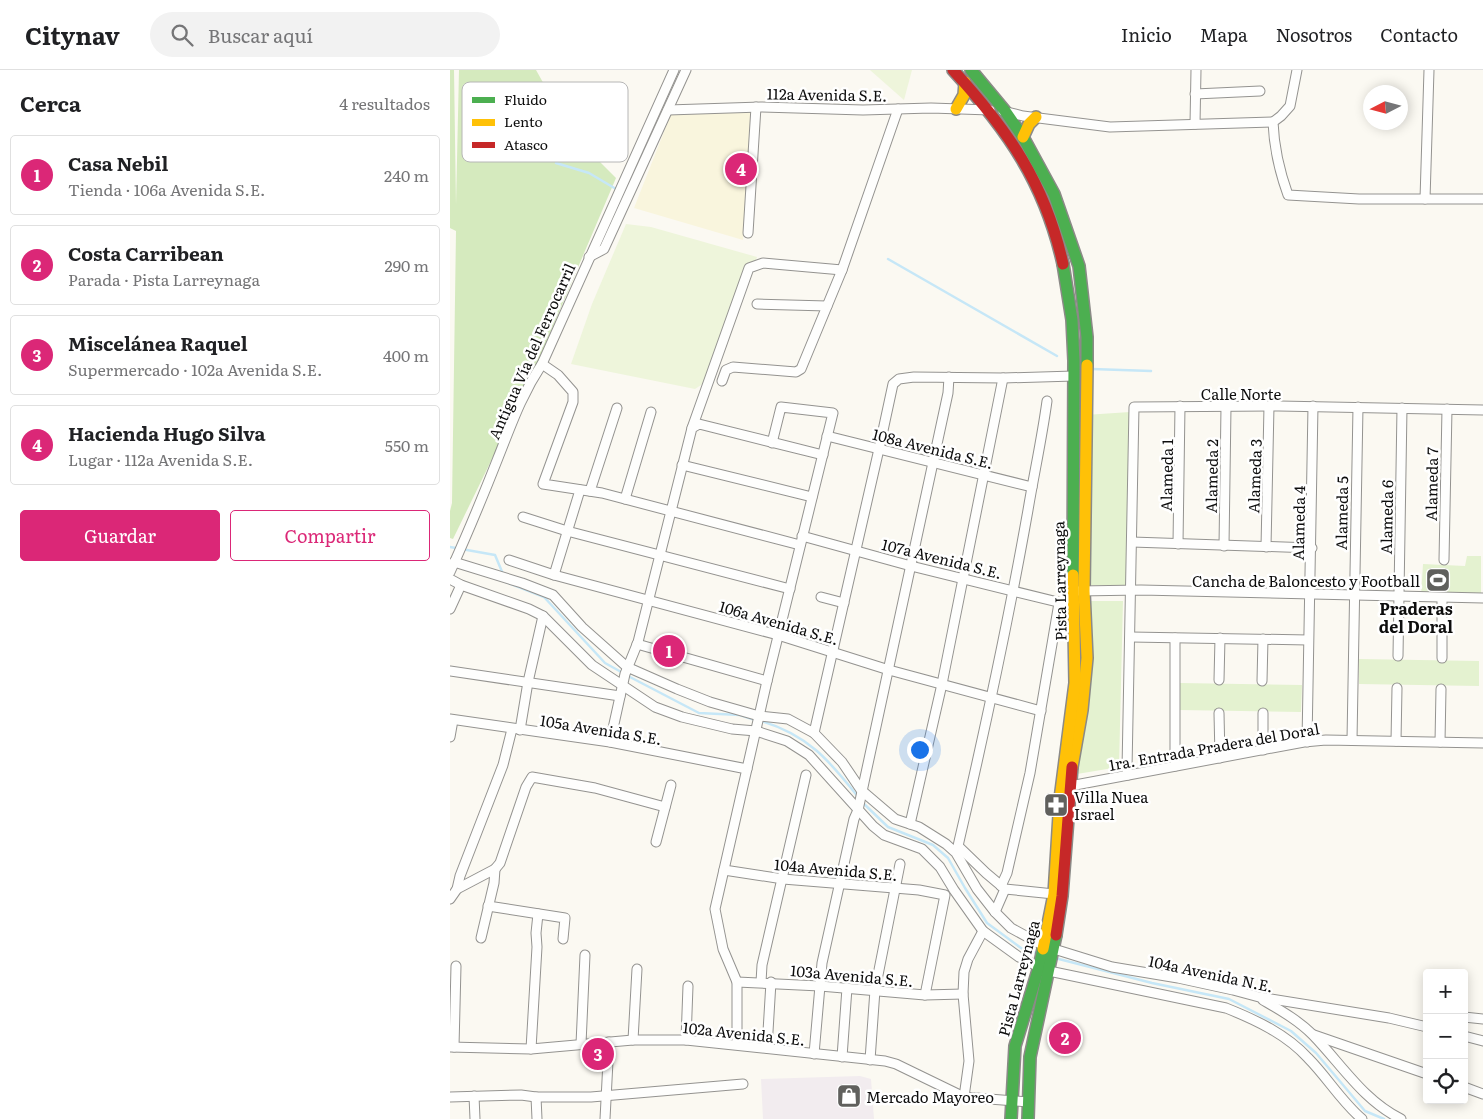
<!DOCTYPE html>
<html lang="es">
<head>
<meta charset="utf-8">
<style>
  :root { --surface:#fff; --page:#f2f2f2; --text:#202124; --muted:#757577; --line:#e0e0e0; --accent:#db2777 }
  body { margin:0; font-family:Literata,serif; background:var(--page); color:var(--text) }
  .controls { position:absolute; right:15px; bottom:15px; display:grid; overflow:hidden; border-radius:5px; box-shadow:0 2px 12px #0003 }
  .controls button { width:45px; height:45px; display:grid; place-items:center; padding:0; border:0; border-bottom:1px solid var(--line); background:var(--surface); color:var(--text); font:25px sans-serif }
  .compass { position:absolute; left:913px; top:15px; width:45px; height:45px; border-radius:50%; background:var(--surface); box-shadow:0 2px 12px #0003; rotate:264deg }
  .you { position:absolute; left:469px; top:679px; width:18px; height:18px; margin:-12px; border:4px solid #fff; border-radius:50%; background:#1a73e8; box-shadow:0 0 0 8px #1a73e833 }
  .badge { display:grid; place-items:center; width:32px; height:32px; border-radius:50%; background:var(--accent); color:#fff; font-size:16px; font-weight:700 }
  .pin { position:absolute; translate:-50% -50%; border:2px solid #fff; box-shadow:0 1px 5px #0006 }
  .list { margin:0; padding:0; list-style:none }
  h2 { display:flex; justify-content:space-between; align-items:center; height:65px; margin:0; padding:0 20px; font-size:21px }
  h2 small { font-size:16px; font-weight:400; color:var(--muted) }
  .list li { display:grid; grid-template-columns:32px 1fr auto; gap:15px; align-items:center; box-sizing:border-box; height:80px; margin:0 10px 10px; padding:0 10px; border:1px solid var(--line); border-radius:5px }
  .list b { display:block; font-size:19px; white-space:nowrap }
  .list p { margin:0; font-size:16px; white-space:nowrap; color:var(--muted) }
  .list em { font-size:16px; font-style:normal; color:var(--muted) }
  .actions { display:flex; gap:10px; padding:15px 20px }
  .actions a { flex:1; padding:11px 0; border:1px solid var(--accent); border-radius:5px; text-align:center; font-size:18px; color:var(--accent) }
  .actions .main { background:var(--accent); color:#fff }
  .icon { flex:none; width:28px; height:28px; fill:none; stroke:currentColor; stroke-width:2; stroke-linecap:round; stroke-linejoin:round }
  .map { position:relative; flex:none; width:1033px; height:1049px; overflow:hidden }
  header { display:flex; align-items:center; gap:30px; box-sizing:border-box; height:70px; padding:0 25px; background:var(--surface); border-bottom:1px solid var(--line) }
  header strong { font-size:24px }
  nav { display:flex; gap:28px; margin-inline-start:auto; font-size:18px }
  .search { width:350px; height:45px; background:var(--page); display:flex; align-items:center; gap:12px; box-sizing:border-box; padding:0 18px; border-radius:28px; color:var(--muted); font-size:19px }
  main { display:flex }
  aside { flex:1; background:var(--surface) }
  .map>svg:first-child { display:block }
  .industrial { fill:#f2ecef }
  .farmland { fill:#f9f5dd }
  .green { fill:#e4f2d0 }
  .forest { fill:#d5eabe }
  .pitch { fill:#eef5db }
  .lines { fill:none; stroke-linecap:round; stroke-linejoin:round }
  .stream { stroke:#c6e7f7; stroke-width:2.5 }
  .street-casing { stroke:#949390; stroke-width:11 }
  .fast-casing { stroke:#8b8a87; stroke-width:14 }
  .slow-casing { stroke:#8b8a87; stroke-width:14 }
  .jam-casing { stroke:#8b8a87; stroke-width:14 }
  .street { stroke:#fefefd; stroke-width:9 }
  .fast { stroke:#4caf50; stroke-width:11 }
  .slow { stroke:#ffc107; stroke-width:11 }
  .jam { stroke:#c62828; stroke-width:11 }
  .labels { text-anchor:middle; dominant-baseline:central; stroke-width:5; stroke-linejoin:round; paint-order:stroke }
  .street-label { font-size:15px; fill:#0d0d0d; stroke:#fff }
  .poi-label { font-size:15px; fill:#0d0d0d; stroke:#fff; text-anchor:start }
  .neighbourhood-label { font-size:16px; font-weight:bold; fill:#0d0d0d; stroke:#fff }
  .key { fill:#fff; stroke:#b6b6b6; stroke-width:1 }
  .key-label { font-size:14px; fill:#0d0d0d }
</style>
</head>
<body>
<header>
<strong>Citynav</strong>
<div class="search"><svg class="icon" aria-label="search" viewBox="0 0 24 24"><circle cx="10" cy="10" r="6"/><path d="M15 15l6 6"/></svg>Buscar aquí</div>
<nav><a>Inicio</a><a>Mapa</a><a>Nosotros</a><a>Contacto</a></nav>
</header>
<main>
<aside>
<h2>Cerca<small>4 resultados</small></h2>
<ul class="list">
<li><span class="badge">1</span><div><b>Casa Nebil</b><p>Tienda · 106a Avenida S.E.</p></div><em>240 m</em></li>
<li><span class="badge">2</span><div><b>Costa Carribean</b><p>Parada · Pista Larreynaga</p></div><em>290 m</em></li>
<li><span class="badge">3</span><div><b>Miscelánea Raquel</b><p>Supermercado · 102a Avenida S.E.</p></div><em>400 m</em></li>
<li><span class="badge">4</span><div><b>Hacienda Hugo Silva</b><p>Lugar · 112a Avenida S.E.</p></div><em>550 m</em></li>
</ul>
<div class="actions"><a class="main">Guardar</a><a>Compartir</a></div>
</aside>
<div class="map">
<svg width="1033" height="1049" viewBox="0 0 1033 1049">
  <rect width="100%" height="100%" fill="#fbf9f2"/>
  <path class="industrial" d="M410,1006L421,1009L424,1049H313L311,1009Z"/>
  <path class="farmland" d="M223,39H301L293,170L184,138Z"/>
  <g class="green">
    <path d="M680,342L677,516L629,515L635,345Z"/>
    <path d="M1017,486H1031V526H971L973,494L1015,496Z"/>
    <path d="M640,531H673L669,697L627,704L635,644Z"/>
    <path d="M909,589L1029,591V616L909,614Z"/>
    <path d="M730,613L852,615L851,642L729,640Z"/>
  </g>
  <path class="forest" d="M0,0H4L6,135L9,0H86L122,64L166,108L78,315L3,469L0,468V441L2,433L6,161L0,158Z"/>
  <g class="pitch">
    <path d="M420,0H462L454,30Z"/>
    <path d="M176,154L201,157L307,187L260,309L245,319L121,294L142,234Z"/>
  </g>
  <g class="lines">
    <g class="stream">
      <path d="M106,93L139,103L166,119"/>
      <path d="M438,189L607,286"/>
      <path d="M642,299L701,301"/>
      <path d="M0,477L45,485L53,504"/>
      <path d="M56,512L94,527L155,593L173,603"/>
      <path d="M178,606L249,643L290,645L305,650"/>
      <path d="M311,651C358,665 379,690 409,728"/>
      <path d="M412,732L438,757L483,775L498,788L515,818L537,853L571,878L587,883"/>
      <path d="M605,888L702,913L779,929L841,961L866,983L915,1041L934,1049"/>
    </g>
    <defs>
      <g id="street">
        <path d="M847,0L840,36L831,46L823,52C824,78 829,100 838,125L909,129H1033"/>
        <path d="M745,24L810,21"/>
        <path d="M218,40L311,37L413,40L481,38L540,40"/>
        <path d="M553,41L573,46L660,57L823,52"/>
        <path d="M745,54L746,0"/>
        <path d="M975,129L979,0"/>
        <path d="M298,163L306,37"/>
        <path d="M139,187L154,179L236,0"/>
        <path d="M307,234L377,236"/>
        <path d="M92,294L108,305L123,322V332L93,414L152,423L350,475"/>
        <path d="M272,311L276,300L283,297L346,302L351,299L392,200L448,39"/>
        <path d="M597,331C592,368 584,404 578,440C558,553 534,664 508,776L536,803L555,819L604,824"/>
        <path d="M242,358L299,198L313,193L392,200"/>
        <path d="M377,366L582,417"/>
        <path d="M232,395L362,427"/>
        <path d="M140,421L167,338"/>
        <path d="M175,429L201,342"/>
        <path d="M73,447L117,461L340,519"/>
        <path d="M352,466L461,496L624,536"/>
        <path d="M682,472L862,478"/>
        <path d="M728,474L730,336"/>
        <path d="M774,476L776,337"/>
        <path d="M816,477L819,336"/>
        <path d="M59,490L104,505L328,565L439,600L591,641"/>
        <path d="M994,490L997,339"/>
        <path d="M4,492L72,513L103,525L132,557L177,597L227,619L260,632L309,646L338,649L364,663L392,692L411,720L445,749L469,757L496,774L506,783L527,819L545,842L561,858L594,876"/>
        <path d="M0,502C17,465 33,426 48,388C62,353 71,326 92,294L224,0"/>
        <path d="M104,505L130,420"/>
        <path d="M0,509L11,515L79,539L93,546L142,595L205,637L232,647L282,659L306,661L337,671L359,685L423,756L434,765L472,779L490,797L504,820L533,861L569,887L589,897"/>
        <path d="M628,521L691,520L1033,528"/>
        <path d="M371,527L394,533"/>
        <path d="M0,539L11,515"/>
        <path d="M681,567L858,570"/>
        <path d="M725,568V696"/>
        <path d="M187,574L317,611"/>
        <path d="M948,586L952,338"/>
        <path d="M992,588V528"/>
        <path d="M0,601L170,626"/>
        <path d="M769,610L770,568"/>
        <path d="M812,611L813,569"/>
        <path d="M769,643L770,688"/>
        <path d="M813,643V680"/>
        <path d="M0,649L160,672L297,699"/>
        <path d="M70,660L78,612L93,546"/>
        <path d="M364,663L429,379L443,314L449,309L464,307L553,308L624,306"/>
        <path d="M0,667L3,650"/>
        <path d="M902,670L908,337"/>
        <path d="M946,671L947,618"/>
        <path d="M160,672L175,604L188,572L242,358L249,354L373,385"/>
        <path d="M857,672L863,336"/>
        <path d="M990,672L991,619"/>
        <path d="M678,705L677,699L684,337L829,336L1033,340"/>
        <path d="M620,716L854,672L876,670L1033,673"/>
        <path d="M460,754L492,614L553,308"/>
        <path d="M206,772L221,715"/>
        <path d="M274,800L333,809L469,820L495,825L475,925"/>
        <path d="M551,816L557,803L580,703L609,533"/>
        <path d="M7,819L10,806L53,695L62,659"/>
        <path d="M0,829L7,819L45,799L50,793L76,717L82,707L145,718L215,737"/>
        <path d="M38,836L115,848L113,869"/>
        <path d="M545,842L555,819"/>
        <path d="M31,868L44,813L45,799"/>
        <path d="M604,879L662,897L728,908L783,920L809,927L939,948L977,957"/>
        <path d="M599,901L776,938C806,950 836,964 858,988C877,1007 891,1031 912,1049"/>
        <path d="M287,912L370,916L475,925L513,924"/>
        <path d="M311,912L312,895L356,705"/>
        <path d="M813,930C830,940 848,950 863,965C892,995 913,1030 951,1049"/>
        <path d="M1014,947L1033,949"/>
        <path d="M864,965L977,1004"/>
        <path d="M1014,966L1033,971"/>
        <path d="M183,970L187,899"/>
        <path d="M236,970L238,916"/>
        <path d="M131,974L135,885"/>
        <path d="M287,974V912L273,879L265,839L317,611L383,343L331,337L322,373"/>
        <path d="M0,977L81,979L183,970H236L435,991L446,994L514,1027L578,1032"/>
        <path d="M4,977L6,896"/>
        <path d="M317,978L321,912"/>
        <path d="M81,979L87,877L86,863L88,844"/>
        <path d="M364,984L372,893L404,749L408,740L498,323L499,307"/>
        <path d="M392,987L397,918"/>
        <path d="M420,990L425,920L450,794"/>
        <path d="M1014,1017L1033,1024"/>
        <path d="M24,1026L25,1049"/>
        <path d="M0,1027L71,1025L86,1027H141L293,1014"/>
        <path d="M86,1027L87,1049"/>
        <path d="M514,1027L519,991L513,924L514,902L518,889L533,861"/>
        <path d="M155,1049L159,972"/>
      </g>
      <g id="fast">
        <path d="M521,0L555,41L573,67L604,124L629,196L637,267V295"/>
        <path d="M613,194L622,250L624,291L623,505"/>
        <path d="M561,1049L565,976L589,897L593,879"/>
        <path d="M578,1049L580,987L606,865"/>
      </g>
      <g id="slow">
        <path d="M506,39L514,25L515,12"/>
        <path d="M573,67L579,54L586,47"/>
        <path d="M622,697L632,640L637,588L634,521L637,295"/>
        <path d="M593,879L604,824L610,729L625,613L623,505"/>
      </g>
      <g id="jam">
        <path d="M503,0C558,60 595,113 613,194"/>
        <path d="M606,865L612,826L622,697"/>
      </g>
    </defs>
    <use href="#street" class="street-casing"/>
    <use href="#fast" class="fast-casing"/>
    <use href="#slow" class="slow-casing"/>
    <use href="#jam" class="jam-casing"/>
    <use href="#street" class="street"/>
    <use href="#fast" class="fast"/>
    <use href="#slow" class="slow"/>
    <use href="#jam" class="jam"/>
  </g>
  <defs>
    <symbol id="stadium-square" viewBox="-11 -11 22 22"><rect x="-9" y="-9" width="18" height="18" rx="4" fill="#60605d" stroke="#fff"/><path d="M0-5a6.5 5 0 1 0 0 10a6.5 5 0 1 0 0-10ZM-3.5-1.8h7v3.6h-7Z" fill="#fff"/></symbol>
    <symbol id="pharmacy-square" viewBox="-11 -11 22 22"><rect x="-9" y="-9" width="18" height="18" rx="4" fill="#60605d" stroke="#fff"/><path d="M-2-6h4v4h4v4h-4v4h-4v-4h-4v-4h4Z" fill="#fff"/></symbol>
    <symbol id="shop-square" viewBox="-11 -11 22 22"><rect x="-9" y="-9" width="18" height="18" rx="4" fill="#60605d" stroke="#fff"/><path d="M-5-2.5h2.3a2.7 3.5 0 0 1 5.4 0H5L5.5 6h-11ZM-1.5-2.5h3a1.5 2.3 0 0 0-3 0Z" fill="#fff"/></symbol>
  </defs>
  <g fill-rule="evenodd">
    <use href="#stadium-square" x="974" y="496" width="28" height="28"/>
    <use href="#pharmacy-square" x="592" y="721" width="28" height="28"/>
    <use href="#shop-square" x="385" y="1012" width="28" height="28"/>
  </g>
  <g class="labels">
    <g class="street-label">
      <text transform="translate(377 24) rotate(1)">112a Avenida S.E.</text>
      <text transform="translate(81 281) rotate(-66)">Antigua Vía del Ferrocarril</text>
      <text x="791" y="323">Calle Norte</text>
      <text transform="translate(483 378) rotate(14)">108a Avenida S.E.</text>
      <text transform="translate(716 405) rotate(-89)">Alameda 1</text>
      <text transform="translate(761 406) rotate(-89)">Alameda 2</text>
      <text transform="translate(804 406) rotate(-88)">Alameda 3</text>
      <text transform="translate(981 414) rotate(-89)">Alameda 7</text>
      <text transform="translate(891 443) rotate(-89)">Alameda 5</text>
      <text transform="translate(936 447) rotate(-89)">Alameda 6</text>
      <text transform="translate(848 453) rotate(-89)">Alameda 4</text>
      <text transform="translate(492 488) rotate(14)">107a Avenida S.E.</text>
      <text transform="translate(609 511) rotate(-91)">Pista Larreynaga</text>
      <text transform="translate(329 552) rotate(16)">106a Avenida S.E.</text>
      <text transform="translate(151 659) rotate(9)">105a Avenida S.E.</text>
      <text transform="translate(764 676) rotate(-10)">1ra. Entrada Pradera del Doral</text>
      <text transform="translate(386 799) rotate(5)">104a Avenida S.E.</text>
      <text transform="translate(761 903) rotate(12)">104a Avenida N.E.</text>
      <text transform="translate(402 905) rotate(5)">103a Avenida S.E.</text>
      <text transform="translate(568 908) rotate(-75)">Pista Larreynaga</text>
      <text transform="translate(294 963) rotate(6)">102a Avenida S.E.</text>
    </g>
    <g class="poi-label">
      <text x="970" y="510" text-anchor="end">Cancha de Baloncesto y Football</text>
      <text x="624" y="726">Villa Nuea<tspan x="624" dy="17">Israel</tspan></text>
      <text x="416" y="1026">Mercado Mayoreo</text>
    </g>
    <g class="neighbourhood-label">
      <text x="966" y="538">Praderas<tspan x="966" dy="18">del Doral</tspan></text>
    </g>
  </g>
  <rect x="12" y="12" width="166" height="80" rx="8" class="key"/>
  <rect x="22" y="27" width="23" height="6" fill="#4caf50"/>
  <rect x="22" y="49" width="23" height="7" fill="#ffc107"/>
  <rect x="22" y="72" width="23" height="6" fill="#c62828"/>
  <g class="key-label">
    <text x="54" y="35">Fluido</text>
    <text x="54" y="57">Lento</text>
    <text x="54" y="80">Atasco</text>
  </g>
</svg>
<div class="controls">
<button>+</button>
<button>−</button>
<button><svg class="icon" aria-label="locate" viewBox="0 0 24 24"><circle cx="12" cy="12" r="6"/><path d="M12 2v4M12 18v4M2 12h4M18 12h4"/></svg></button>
</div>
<svg class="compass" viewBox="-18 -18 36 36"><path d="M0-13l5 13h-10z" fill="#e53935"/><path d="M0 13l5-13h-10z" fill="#757577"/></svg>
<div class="you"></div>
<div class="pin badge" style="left:219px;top:581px">1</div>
<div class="pin badge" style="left:615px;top:968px">2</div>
<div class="pin badge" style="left:148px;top:984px">3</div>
<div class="pin badge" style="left:291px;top:99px">4</div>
</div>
</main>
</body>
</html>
